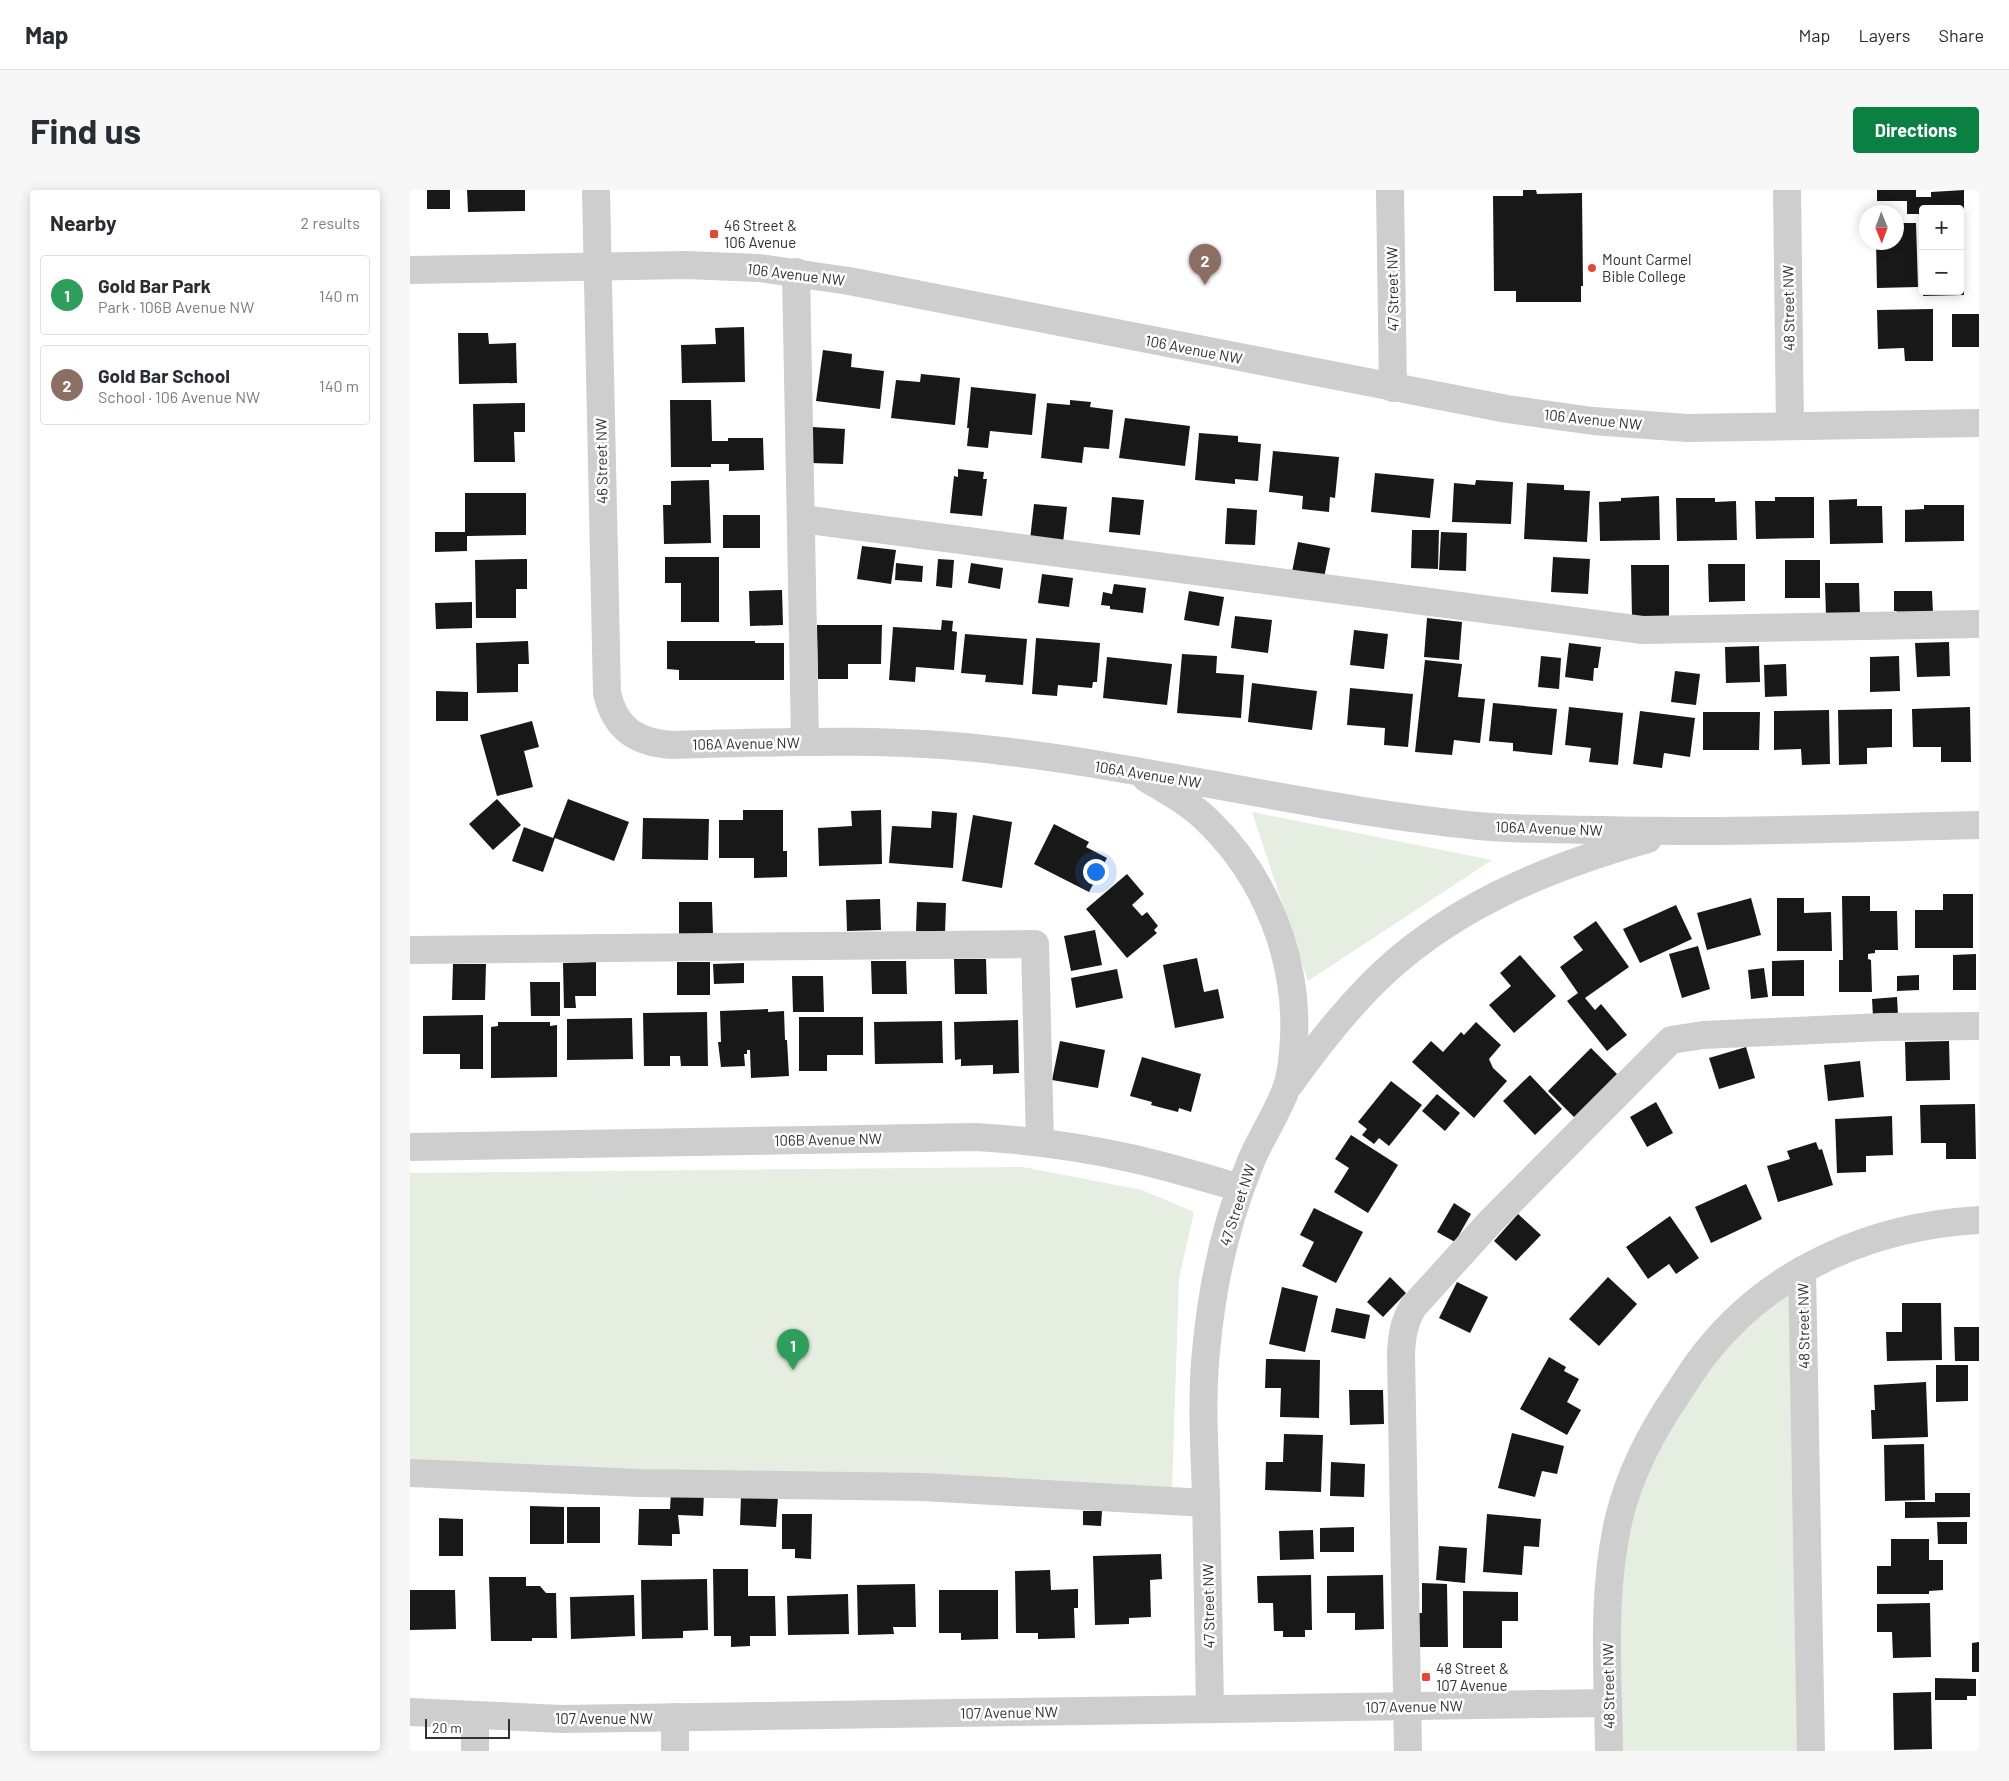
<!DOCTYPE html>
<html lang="en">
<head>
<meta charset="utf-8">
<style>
  :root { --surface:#fff; --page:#f7f7f7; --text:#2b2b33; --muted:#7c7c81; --line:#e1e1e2; --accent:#0b8043 }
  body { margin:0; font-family:Barlow,sans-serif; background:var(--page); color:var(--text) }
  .controls { position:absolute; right:15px; top:15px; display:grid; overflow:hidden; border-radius:5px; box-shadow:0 2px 12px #0003 }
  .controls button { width:45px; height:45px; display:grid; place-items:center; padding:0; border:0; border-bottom:1px solid var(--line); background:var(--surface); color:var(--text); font:25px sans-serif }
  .compass { position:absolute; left:1449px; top:15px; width:45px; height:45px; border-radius:50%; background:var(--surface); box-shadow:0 2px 12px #0003; rotate:179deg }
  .scale { position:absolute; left:15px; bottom:12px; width:85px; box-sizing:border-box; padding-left:5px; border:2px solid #313131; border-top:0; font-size:14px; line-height:18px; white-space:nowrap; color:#313131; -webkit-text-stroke:4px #fff; paint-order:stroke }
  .you { position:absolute; left:685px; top:681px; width:18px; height:18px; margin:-12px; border:4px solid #fff; border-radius:50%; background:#1a73e8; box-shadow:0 0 0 8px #1a73e833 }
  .badge { display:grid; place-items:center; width:32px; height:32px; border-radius:50%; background:var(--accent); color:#fff; font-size:16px; font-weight:700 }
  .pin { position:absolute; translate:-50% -41px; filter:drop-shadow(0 1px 2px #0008) }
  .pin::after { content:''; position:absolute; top:26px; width:18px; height:15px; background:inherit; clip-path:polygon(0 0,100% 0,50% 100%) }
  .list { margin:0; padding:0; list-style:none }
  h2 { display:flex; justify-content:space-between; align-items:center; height:65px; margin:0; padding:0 20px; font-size:21px }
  h2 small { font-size:16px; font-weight:400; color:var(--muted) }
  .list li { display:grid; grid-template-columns:32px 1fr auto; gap:15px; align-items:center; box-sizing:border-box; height:80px; margin:0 10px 10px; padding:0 10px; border:1px solid var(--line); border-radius:5px }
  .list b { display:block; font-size:19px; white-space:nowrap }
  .list p { margin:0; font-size:16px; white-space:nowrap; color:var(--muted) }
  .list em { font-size:16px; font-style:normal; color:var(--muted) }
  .map { position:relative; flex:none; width:1569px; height:1561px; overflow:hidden; border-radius:5px }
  header { display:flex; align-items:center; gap:30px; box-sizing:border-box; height:70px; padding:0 25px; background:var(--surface); border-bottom:1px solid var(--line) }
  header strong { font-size:24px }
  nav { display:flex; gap:28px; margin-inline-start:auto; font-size:18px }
  .intro { display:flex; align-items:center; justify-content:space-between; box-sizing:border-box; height:120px; padding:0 30px }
  h1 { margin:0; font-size:35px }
  .button { padding:12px 22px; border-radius:5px; background:var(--accent); color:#fff; font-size:18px; font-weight:700 }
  main { display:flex; gap:30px; padding:0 30px }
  aside { flex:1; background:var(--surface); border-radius:5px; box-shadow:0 2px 12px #0003 }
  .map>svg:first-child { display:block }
  .green { fill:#e5eee0 }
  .building { fill:#181818 }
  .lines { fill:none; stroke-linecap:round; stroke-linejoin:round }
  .minor { stroke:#cecece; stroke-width:28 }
  .poi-dot { fill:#e54837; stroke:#fff; stroke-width:2 }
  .labels { text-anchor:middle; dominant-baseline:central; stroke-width:5; stroke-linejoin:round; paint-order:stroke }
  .poi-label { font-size:15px; fill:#313131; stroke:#fff; text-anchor:start }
  .street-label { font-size:15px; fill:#313131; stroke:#fff }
</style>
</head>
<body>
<header>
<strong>Map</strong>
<nav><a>Map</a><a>Layers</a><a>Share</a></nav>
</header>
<div class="intro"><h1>Find us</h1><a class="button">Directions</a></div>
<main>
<aside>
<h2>Nearby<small>2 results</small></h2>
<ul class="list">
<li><span class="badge" style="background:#2e9e5b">1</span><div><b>Gold Bar Park</b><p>Park · 106B Avenue NW</p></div><em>140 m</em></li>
<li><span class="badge" style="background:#8d6e63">2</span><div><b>Gold Bar School</b><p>School · 106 Avenue NW</p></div><em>140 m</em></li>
</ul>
</aside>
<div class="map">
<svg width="1569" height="1561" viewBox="0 0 1569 1561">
  <rect width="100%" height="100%" fill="#fff"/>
  <g class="green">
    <path d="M842,622L1082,670L898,791Z"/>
    <path d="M613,977L732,1000L784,1022L769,1088L762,1297L0,1272V983Z"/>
    <path d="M1392,1080L1401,1561H1199V1394L1254,1223Z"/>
  </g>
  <g class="building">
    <rect x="17" y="0" width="23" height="19"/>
    <path d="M57,0H115V21L58,22Z"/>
    <path d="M1113,0H1126L1127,4L1172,3L1173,96H1171V112H1106V101H1084L1083,6H1113Z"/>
    <path d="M1467,0H1506V7H1521V2L1554,0V24H1550V19H1513V24H1497V11H1467Z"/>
    <path d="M1486,33H1506L1508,97L1467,98L1466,52H1486Z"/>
    <path d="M1550,73H1553L1554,105L1513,106V101H1550Z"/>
    <path d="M1523,119V171H1495L1494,158L1468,159L1467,120Z"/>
    <rect x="1542" y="124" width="27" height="33"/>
    <path d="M334,137L335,192L272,193L271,155L306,154L305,138Z"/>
    <path d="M48,143H78L79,154L106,153L107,193L49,194Z"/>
    <path d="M413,160L442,164L441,177L474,181L470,219L406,211Z"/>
    <path d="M511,184L550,188L545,235L481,228L486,190L510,192Z"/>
    <path d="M561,197L626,204L622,245L580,241L578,258L557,256L559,238H557Z"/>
    <path d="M260,210H301L302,251H318V248H353L354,280L319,281V274H301V277H261Z"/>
    <path d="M660,210L681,212L680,217L703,220L699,259L674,257L672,273L631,268L637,213L660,215Z"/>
    <path d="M115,213V242H104L105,272H64L63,214Z"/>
    <path d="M715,228L780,236L775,276L709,268Z"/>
    <path d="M402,237L435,239L433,274L400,273Z"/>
    <path d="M789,243L828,246V252L851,254L848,291L825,289V294L785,290Z"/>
    <path d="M863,261L929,267L925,308L920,307L919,322L892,319L893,306L859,302Z"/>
    <path d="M548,279L574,282L573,289H577L572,326L540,323L544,286L548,287Z"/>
    <path d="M965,283L1024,289L1020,328L961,322Z"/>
    <path d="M299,290L301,353L254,354L253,315H261V291Z"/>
    <path d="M1066,290L1103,292L1101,334L1042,332L1044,293L1065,295Z"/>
    <path d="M1117,293L1154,295V300L1180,301L1177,352L1114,349Z"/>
    <path d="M55,303H116V345L57,346V361L25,362V342H55Z"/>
    <path d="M1249,306L1250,350L1190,351L1189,312L1211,311V308Z"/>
    <path d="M702,307L734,310L730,345L699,342Z"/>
    <path d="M1365,307H1404V348L1346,349L1345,311H1365Z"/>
    <path d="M1266,308H1305V312L1326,311L1327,350L1267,351Z"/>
    <path d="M1447,309V316H1472L1473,353L1420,354L1419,310Z"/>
    <path d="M624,314L657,317L653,353L620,350Z"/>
    <path d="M1514,315H1554V351L1495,352V320L1514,319Z"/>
    <path d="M817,318L847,320L845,355L815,354Z"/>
    <rect x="313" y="325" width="37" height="33"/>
    <path d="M1002,340H1029L1028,379L1001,378Z"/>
    <path d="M1031,342L1057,343L1056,381L1029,380Z"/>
    <path d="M888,352L920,358L914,388L882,382Z"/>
    <path d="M452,356L486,360L481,394L447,389Z"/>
    <path d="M255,367H309V432H271V393H255Z"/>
    <path d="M1143,367L1180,369L1178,404L1141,402Z"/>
    <path d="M117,369V399H106V428H66L65,370Z"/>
    <path d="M528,369L544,370L542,398L526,396Z"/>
    <rect x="1375" y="370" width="35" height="38"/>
    <path d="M486,373L513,376L512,392L485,390Z"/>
    <path d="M561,373L593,378L590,399L558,393Z"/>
    <path d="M1298,374H1335V411L1299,412Z"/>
    <path d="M1221,375H1259V428L1222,429Z"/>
    <path d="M632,384L663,388L659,417L628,413Z"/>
    <path d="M1415,393H1449L1450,426H1416Z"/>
    <path d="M704,394L736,398L733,423L700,419V416L691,415L693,402L702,404Z"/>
    <path d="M372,400L373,435L340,436L339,401Z"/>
    <path d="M779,401L814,407L809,436L774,430Z"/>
    <path d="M1484,401H1522L1523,423L1486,424L1487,421H1484Z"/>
    <path d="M62,412V438L26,439L25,413Z"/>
    <path d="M825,426L862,430L858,463L821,458Z"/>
    <path d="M1017,428L1052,432L1049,470L1014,467Z"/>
    <path d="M532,430L543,431L542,441L547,442L544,480L506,477L505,492L479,490L483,437L531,440Z"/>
    <path d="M407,435H472L471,474H438V489H408Z"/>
    <path d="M944,440L978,444L974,479L940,475Z"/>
    <path d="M555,444L617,449L613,495L575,492L576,485L551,483Z"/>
    <path d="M626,448L690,453L687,492H683L682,498L648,495L647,506L622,504Z"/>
    <path d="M118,451L119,474H108V502L67,503L66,453Z"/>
    <path d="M257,451H345V453H374V490H269V480L257,479Z"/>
    <path d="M1539,452L1540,486L1507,487L1505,453Z"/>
    <path d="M1159,453L1191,457L1188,478H1184L1183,491L1155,487Z"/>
    <path d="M1349,456L1350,492L1316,493L1315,457Z"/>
    <path d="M772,464L807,466L806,483L834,485L831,528L767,523Z"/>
    <path d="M1131,466L1151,468L1149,499L1128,497Z"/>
    <path d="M1489,466L1490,501L1460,502V467Z"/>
    <path d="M697,467L762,474L757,515L693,508Z"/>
    <path d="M1015,470L1052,474L1048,507L1075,509L1070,553L1044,550L1042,565L1005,562Z"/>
    <path d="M1376,474L1377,506L1355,507L1354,475Z"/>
    <path d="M1265,481L1290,484L1286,515L1261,512Z"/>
    <path d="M842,493L907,501L902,540L838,532Z"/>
    <path d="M940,498L1003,504L998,557L974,555L975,538L937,535Z"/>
    <path d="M26,501L58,502V531H26Z"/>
    <path d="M1083,513L1147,519L1142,565L1103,561V553L1079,551Z"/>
    <path d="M1159,517L1213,523L1208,575L1179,572L1181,558L1155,555Z"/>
    <path d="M1560,517L1561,572H1531V557H1503L1502,519Z"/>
    <path d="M1482,519V557L1457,558V574L1429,575L1428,520Z"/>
    <path d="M1419,520L1420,574L1392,575L1391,559L1364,560V521Z"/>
    <path d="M1230,521L1285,528L1280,567L1254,563L1252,578L1223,574Z"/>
    <path d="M1293,522H1350L1349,560H1293Z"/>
    <path d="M122,531L129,557L114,561L123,597L87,606L70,545Z"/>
    <path d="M87,609L111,635L83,660L59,634Z"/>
    <path d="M158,609L219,632L204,671L145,648L133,682L102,671L114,637L143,648Z"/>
    <path d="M333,620H373V661H377V687L344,688V668H309V630H333Z"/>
    <path d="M471,620L472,674L409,676L408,638L442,636L441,621Z"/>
    <path d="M522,621L547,623L543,678L479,673L482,636L521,638Z"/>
    <path d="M563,625L602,632L592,698L552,691Z"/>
    <path d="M233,628L299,629L298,670L232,669Z"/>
    <path d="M644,634L679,652L676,657L697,668L679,702L624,674Z"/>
    <path d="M717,684L734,704L722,715L732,726L737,722L748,736L744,740L747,743L717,768L676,719Z"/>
    <path d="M1533,704H1563V758H1505V720H1533Z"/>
    <path d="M1432,706H1460V721H1487L1488,760H1465V763L1458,764V769L1461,770L1462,802H1429V770H1433Z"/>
    <path d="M1341,708L1351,745L1297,760L1287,723Z"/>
    <path d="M1367,708H1394V723L1421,722L1422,761H1367Z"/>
    <path d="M470,709L471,740L437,741L436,710Z"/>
    <path d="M269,712H302L303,745L269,746Z"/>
    <path d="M507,712L536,713L535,743L506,741Z"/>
    <path d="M1266,715L1282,749L1230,773L1213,739Z"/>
    <path d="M1186,731L1219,777L1175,808L1185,820L1191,814L1217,845L1197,861L1157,811L1168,803L1150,777L1173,760L1163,747Z"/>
    <path d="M685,740L692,775L661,781L654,746Z"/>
    <path d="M1288,756L1300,799L1272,808L1259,764Z"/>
    <path d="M1566,764V800H1543V765Z"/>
    <path d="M1110,765L1146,806L1104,843L1079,815L1101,796L1090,783Z"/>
    <path d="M787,768L794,802L808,799L814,828L765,838L753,775Z"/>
    <path d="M544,769H576L577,804H545Z"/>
    <path d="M1394,770V806H1362V771Z"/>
    <path d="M461,771H496L497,804H462Z"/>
    <path d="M186,772V806H165L166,818H154L153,773Z"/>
    <rect x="267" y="772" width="33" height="33"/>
    <path d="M334,773V793L304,794L303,774Z"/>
    <path d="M43,774H76L75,810H42Z"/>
    <path d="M1354,778L1358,807L1341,809L1338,780Z"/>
    <path d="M707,779L713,808L666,818L661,788Z"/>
    <path d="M1509,785V800L1487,801V786Z"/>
    <path d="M382,786H413L414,822H383Z"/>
    <path d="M120,792H150V826H121Z"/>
    <path d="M1487,807L1488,825L1463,826L1462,809Z"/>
    <path d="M358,819V822L374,821L375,850H377L379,886L341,888L340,860H337V864H334L335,876L311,877L308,852H311L310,821Z"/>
    <path d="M297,822L298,876H271L270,866H260V876H234L233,823Z"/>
    <path d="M73,825V879H50V864H13V826Z"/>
    <path d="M389,827H453V865H417V881H389Z"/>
    <path d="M222,828L223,869L157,870V829Z"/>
    <path d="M608,830L609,883L583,884V875L551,876V869L545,870L544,832Z"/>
    <path d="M532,831L533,873L465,874L464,832Z"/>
    <path d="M88,832H140V836L147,835V887L81,888V837L88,836Z"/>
    <path d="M1066,832L1091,855L1079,869L1083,878L1097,891L1064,928L1002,872L1021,851L1033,862L1051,842L1054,845Z"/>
    <path d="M650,851L695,860L688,898L642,890Z"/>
    <path d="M1539,851L1540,890L1496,891L1495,852Z"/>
    <path d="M1336,857L1345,888L1309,899L1299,868Z"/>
    <path d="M1181,858L1207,884L1164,927L1138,901Z"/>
    <path d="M732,867L791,884L781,922L769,918L768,922L741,915L742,912L720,906Z"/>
    <path d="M1450,871L1454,907L1418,911L1414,875Z"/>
    <path d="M1120,885L1152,919L1125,945L1093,911Z"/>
    <path d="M981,891L1012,915L979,956L969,948L964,954L952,945L957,939L948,932Z"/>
    <path d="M1027,904L1050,923L1035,941L1012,921Z"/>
    <path d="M1246,912L1263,943L1237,957L1220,927Z"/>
    <path d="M1565,914L1566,969H1536V953H1511L1510,915Z"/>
    <path d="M1482,926L1483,965L1456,966V982L1427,983L1425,929Z"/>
    <path d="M941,945L988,975L958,1023L924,1002L939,978L925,969Z"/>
    <path d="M1406,952L1409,960L1412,959L1423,995L1368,1012L1357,976L1380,969L1377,961Z"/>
    <path d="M1336,994L1352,1029L1301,1053L1285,1017Z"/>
    <path d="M1044,1013L1061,1024L1045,1052L1027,1042Z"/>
    <path d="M904,1018L953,1042L926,1093L892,1076L904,1052L890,1045Z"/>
    <path d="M1108,1024L1131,1045L1106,1071L1084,1051Z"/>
    <path d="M1260,1026L1289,1068L1266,1084L1259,1074L1238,1089L1216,1057Z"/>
    <path d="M980,1087L996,1103L973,1127L957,1112Z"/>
    <path d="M1198,1087L1227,1114L1189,1156L1159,1129Z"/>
    <path d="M1047,1092L1078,1107L1060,1143L1029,1128Z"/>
    <path d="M872,1097L908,1106L895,1162L859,1154Z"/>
    <path d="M1492,1113H1531L1532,1170L1477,1171L1476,1142H1492Z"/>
    <path d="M926,1118L960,1125L955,1149L921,1142Z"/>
    <path d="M1544,1137H1569V1171H1545Z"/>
    <path d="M1139,1167L1156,1177L1154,1181L1169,1189L1157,1212L1171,1220L1157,1245L1110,1219Z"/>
    <path d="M856,1169L910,1170L909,1228L870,1227L871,1198H855Z"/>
    <path d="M1526,1175H1558V1211L1526,1212Z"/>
    <path d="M1516,1192L1518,1247L1462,1249L1461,1220H1465L1464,1195Z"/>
    <path d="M939,1200H973L974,1234L940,1235Z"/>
    <path d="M1102,1243L1154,1256L1147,1284L1132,1281L1125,1307L1088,1298Z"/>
    <path d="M874,1244L913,1245L911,1302L855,1300L856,1272H873Z"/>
    <path d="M1514,1254L1515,1310L1475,1311L1474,1255Z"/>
    <path d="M921,1272L955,1274L954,1307L920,1306Z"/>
    <path d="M261,1302L294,1303L293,1326L268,1325L270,1344H262V1356L228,1355L229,1319H260Z"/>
    <path d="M1525,1303H1560V1327L1495,1328V1312H1525Z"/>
    <path d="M331,1305L368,1307L366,1337L330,1335Z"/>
    <path d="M120,1316L154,1317V1354H120Z"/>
    <rect x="157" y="1317" width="33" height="36"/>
    <path d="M673,1321H692L691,1336L673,1335Z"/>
    <path d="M372,1324H402L401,1369L385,1368V1359H372Z"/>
    <path d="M1077,1324L1131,1329L1129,1357L1114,1356L1112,1385L1073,1382Z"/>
    <path d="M29,1328L53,1329V1366H29Z"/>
    <path d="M1527,1332H1557V1354H1528Z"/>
    <path d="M944,1337V1362H910V1338Z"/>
    <path d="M903,1340L904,1369L870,1370L869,1341Z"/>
    <path d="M1481,1349H1519V1370H1533V1400L1519,1401V1404H1467V1376H1481Z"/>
    <path d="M1029,1356L1057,1358L1055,1393L1026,1390Z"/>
    <path d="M751,1364L752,1389L740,1390L741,1427L719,1428V1434L685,1435L683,1366Z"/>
    <path d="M303,1379H338V1406H365L366,1446H340V1456L321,1457V1446H304Z"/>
    <path d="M640,1380L641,1400L668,1399V1418H664L665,1448L628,1449V1443H606L605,1381Z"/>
    <path d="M901,1385L902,1440H895V1447H873V1441H864L863,1413H848L847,1386Z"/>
    <path d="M973,1385L974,1439L945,1440V1423H917V1386Z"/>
    <path d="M79,1387H116V1396H130L136,1403H146L147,1448H122V1451H81Z"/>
    <path d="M297,1389L298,1440L273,1441V1448L232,1449L231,1390Z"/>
    <path d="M1012,1393L1037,1394L1038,1457H1008L1009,1423H1012Z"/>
    <path d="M505,1394L506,1437H483L484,1444L448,1445L447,1395Z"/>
    <path d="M0,1400H45L46,1439L0,1440Z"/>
    <path d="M529,1400H588V1449L551,1450V1443H529Z"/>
    <path d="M1053,1401L1108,1402V1431H1092V1458H1053Z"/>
    <path d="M438,1404L439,1444L378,1445L377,1406Z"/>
    <path d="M224,1405L225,1446L161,1449L160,1407Z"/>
    <path d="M1520,1413L1521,1467L1483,1468L1482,1442H1467V1414Z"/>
    <path d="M1569,1452V1482H1562V1453Z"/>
    <path d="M1525,1488L1566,1489V1506H1557V1510H1525Z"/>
    <path d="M1521,1502L1522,1559L1484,1560L1483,1503Z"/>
  </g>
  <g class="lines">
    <g class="minor">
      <path d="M186,0L197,503C205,539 227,553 263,555C373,552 483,547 592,561C752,580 908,620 1068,636C1109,640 1152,639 1193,640C1318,643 1444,638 1569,635"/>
      <path d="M980,0L983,198"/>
      <path d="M1377,0L1380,236"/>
      <path d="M0,80L276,75L349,78L439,91L1097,219L1183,231L1277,238L1569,233"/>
      <path d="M386,82L395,551"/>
      <path d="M392,329L1232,440L1569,434"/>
      <path d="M736,588C757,601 780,613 798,631C856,687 888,769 884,849C883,865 882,884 876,899C867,924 851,947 841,971C817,1029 803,1090 797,1152C791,1202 794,1252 796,1303C797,1375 799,1447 800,1519"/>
      <path d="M0,760L625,754L630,952"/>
      <path d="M880,894C904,860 930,827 959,797C1035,719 1135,678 1238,649"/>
      <path d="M0,957L566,947C617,950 666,956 715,967C754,975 792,987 830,998"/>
      <path d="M1392,1080L1401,1561"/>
      <path d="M0,1283L229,1293L513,1297L796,1313"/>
      <path d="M0,1522L152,1529L1198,1513"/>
      <path d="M65,1526V1561"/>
      <path d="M265,1527V1561"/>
      <path d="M998,1561L991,1163C992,1145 994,1132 1003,1117L1082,1030L1261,850L1293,845L1472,837L1569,836"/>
      <path d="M1199,1561C1198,1484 1191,1404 1209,1328C1220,1282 1242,1241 1268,1203C1278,1188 1287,1173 1298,1160C1365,1077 1465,1036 1569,1030"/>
    </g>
  </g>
  <g class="poi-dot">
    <rect x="299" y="39" width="10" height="10" rx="2.5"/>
    <circle cx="1182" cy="78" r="5"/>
    <rect x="1011" y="1482" width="10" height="10" rx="2.5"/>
  </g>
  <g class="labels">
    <g class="poi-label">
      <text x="314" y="35">46 Street &amp;<tspan x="314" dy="17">106 Avenue</tspan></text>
      <text x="1192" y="69">Mount Carmel<tspan x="1192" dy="17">Bible College</tspan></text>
      <text x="1026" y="1478">48 Street &amp;<tspan x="1026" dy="17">107 Avenue</tspan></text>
    </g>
    <g class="street-label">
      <text transform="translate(386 84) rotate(7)">106 Avenue NW</text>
      <text transform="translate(982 99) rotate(-91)">47 Street NW</text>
      <text transform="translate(1378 118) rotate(-91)">48 Street NW</text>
      <text transform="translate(784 159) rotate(11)">106 Avenue NW</text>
      <text transform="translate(1183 229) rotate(6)">106 Avenue NW</text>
      <text transform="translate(191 271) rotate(-91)">46 Street NW</text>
      <text transform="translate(336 553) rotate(-1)">106A Avenue NW</text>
      <text transform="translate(738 584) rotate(9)">106A Avenue NW</text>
      <text transform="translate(1139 638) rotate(2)">106A Avenue NW</text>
      <text transform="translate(418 949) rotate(-1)">106B Avenue NW</text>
      <text transform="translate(827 1015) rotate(-72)">47 Street NW</text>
      <text transform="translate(1393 1136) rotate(-91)">48 Street NW</text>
      <text transform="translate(798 1416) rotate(-91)">47 Street NW</text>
      <text transform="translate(1198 1496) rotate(-91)">48 Street NW</text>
      <text transform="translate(1004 1516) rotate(-1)">107 Avenue NW</text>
      <text transform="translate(599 1522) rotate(-1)">107 Avenue NW</text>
      <text x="194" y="1528">107 Avenue NW</text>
    </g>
  </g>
</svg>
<div class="controls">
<button>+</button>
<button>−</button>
</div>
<svg class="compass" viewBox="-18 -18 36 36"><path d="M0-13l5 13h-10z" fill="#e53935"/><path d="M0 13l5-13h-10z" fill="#7c7c81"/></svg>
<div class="scale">20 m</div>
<div class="you"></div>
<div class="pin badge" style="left:383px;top:1180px;background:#2e9e5b">1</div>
<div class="pin badge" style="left:795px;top:95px;background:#8d6e63">2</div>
</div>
</main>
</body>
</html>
